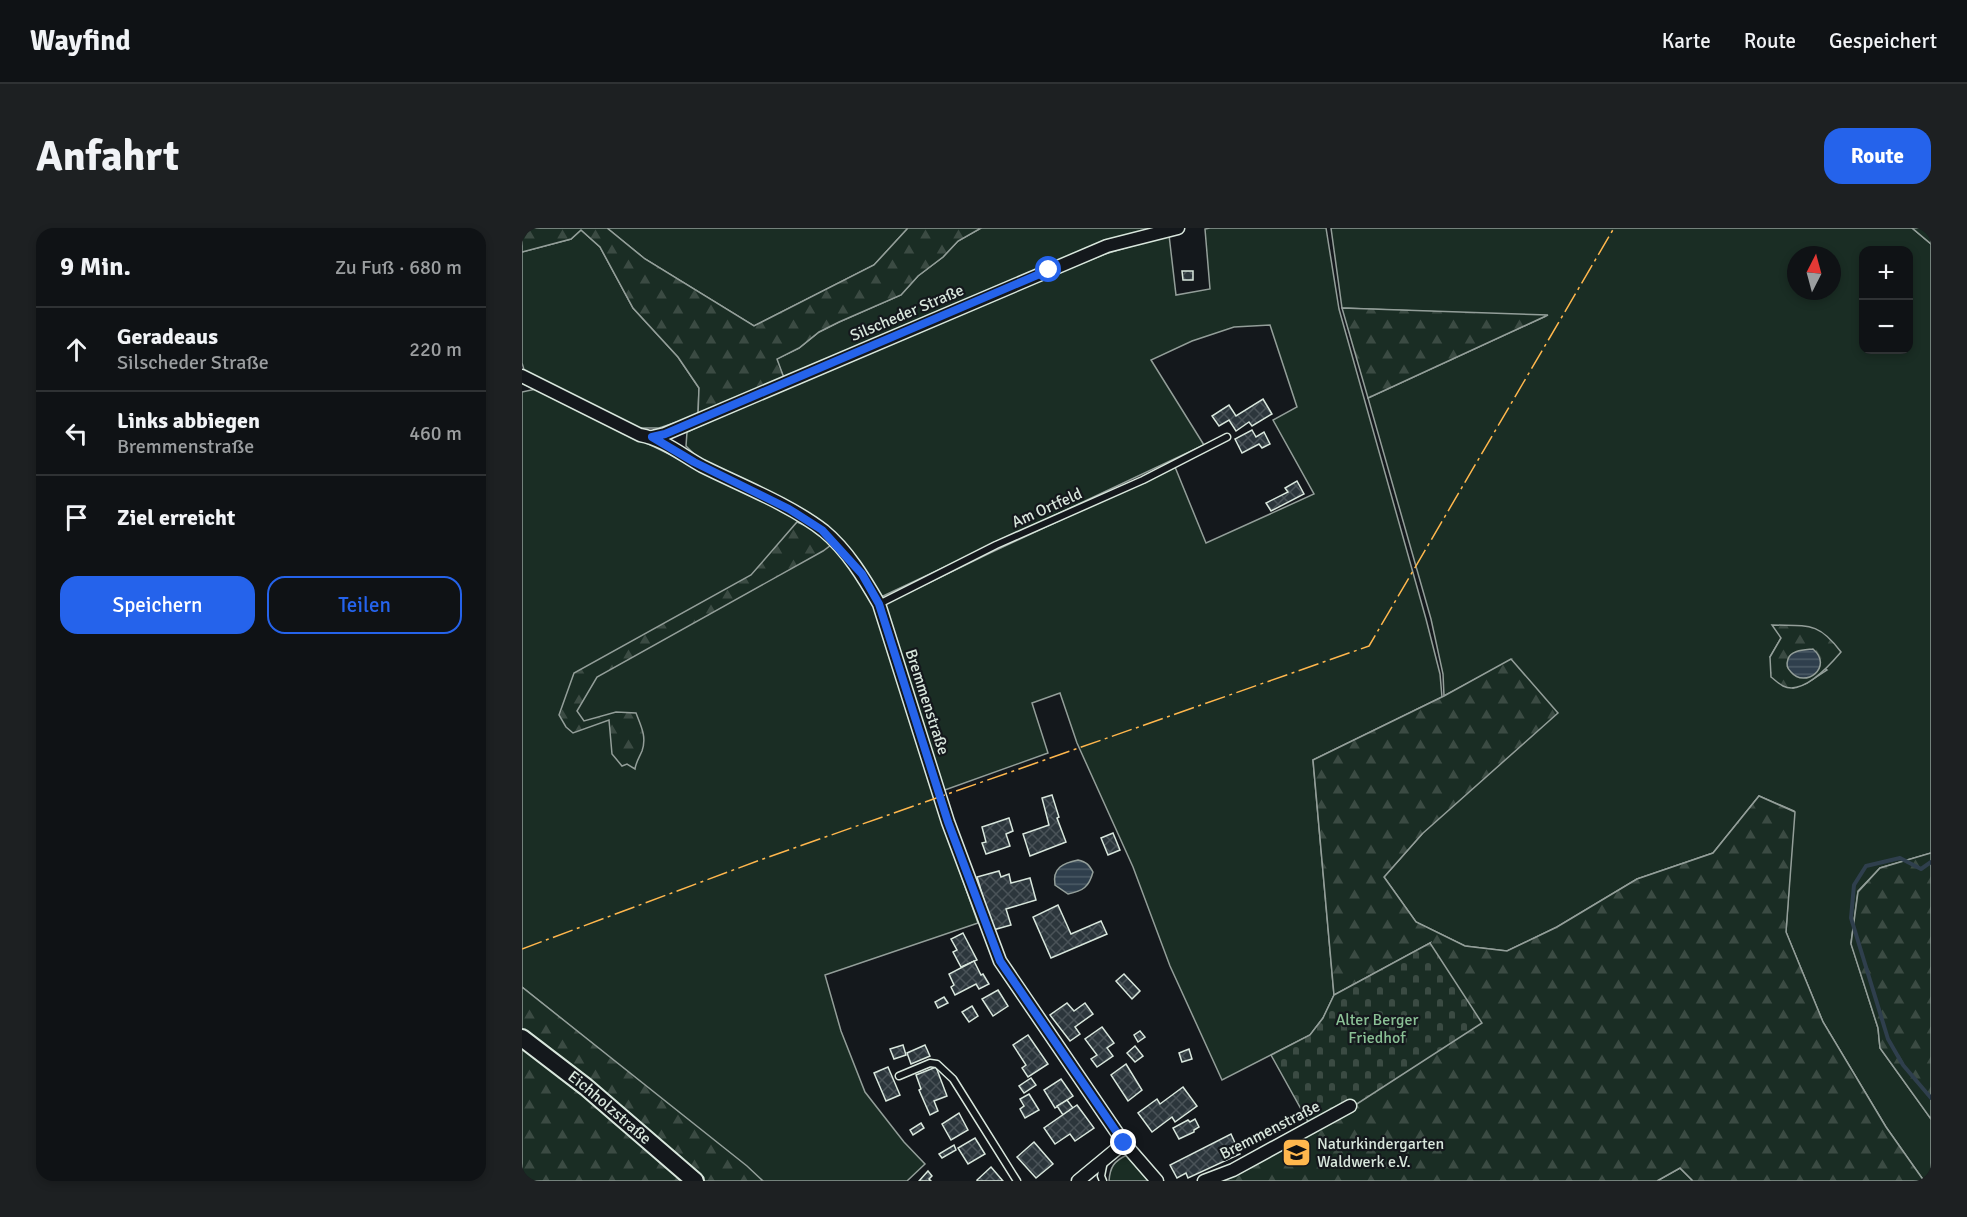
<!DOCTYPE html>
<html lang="de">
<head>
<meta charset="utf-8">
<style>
  :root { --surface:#0f1215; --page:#1d2022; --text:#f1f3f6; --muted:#9b9ea0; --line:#2f3234; --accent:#2563eb }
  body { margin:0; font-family:Signika,sans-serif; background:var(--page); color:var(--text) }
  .controls { position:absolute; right:18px; top:18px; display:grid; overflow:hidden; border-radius:12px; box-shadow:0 3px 9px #0003 }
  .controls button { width:54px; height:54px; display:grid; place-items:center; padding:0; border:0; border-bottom:2px solid var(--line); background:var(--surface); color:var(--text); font:30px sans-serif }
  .compass { position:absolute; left:1265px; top:18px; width:54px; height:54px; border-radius:50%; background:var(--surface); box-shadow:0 3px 9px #0003; rotate:6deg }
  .stop { position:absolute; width:18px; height:18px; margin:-14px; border:4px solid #2563eb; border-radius:50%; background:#fff }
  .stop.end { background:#2563eb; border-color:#fff; box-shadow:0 2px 6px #0008 }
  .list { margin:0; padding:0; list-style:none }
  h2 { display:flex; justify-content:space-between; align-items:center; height:78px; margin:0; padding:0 24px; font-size:26px }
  h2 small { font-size:20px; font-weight:400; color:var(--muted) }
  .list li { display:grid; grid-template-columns:39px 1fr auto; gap:18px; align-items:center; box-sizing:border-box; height:84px; padding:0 24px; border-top:2px solid var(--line) }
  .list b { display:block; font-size:22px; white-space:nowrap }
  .list p { margin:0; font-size:20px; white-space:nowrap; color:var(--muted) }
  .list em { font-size:20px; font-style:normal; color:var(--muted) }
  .actions { display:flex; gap:12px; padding:18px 24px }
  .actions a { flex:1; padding:14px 0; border:2px solid var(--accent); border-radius:18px; text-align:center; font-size:21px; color:var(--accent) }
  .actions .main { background:var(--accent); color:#fff }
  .icon { flex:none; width:33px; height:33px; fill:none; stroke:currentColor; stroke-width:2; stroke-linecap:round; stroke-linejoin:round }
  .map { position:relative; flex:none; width:1409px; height:953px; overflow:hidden; border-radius:18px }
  header { display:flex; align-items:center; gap:36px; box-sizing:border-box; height:84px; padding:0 30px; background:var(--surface); border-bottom:2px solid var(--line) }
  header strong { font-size:28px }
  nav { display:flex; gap:33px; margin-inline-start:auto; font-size:21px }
  .intro { display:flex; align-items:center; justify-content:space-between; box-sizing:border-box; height:144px; padding:0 36px }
  h1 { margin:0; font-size:42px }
  .button { padding:15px 27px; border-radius:18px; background:var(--accent); color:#fff; font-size:21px; font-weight:700 }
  main { display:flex; gap:36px; padding:0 36px }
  aside { flex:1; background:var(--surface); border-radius:18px; box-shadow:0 3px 9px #0003 }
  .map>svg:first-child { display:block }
  .green { fill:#1a2d24; stroke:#939e99; stroke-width:1.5; fill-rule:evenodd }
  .forest { fill:url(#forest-firs); stroke:#939e99; stroke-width:1.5 }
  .cemetery { fill:url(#cemetery-stones); stroke:#939e99; stroke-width:1.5 }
  .water { fill:url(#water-rules); stroke:#939e99; stroke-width:1.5 }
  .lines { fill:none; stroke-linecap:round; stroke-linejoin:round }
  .stream { stroke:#2f3f4d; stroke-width:4 }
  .building { fill:url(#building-cross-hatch); stroke:#d8e6dc; stroke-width:1.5 }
  .lane-casing { stroke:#d8e6dc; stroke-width:9 }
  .street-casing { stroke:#d8e6dc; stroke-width:15 }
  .secondary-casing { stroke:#d8e6dc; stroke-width:20 }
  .lane { stroke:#14181c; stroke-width:6 }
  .street { stroke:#14181c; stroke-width:12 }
  .secondary { stroke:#14181c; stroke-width:16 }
  .power { stroke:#ffb74d; stroke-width:1.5; stroke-dasharray:21 4.5 3 4.5; stroke-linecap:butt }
  .route { stroke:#2563eb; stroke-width:8 }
  .labels { text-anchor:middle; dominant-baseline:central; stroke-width:4.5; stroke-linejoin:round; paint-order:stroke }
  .street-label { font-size:16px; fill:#d8e6dc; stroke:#14181c }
  .park-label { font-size:16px; fill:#8ac095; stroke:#14181c }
  .poi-label { font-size:16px; fill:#d8e6dc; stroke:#14181c; text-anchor:start }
</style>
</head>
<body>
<header>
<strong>Wayfind</strong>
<nav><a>Karte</a><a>Route</a><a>Gespeichert</a></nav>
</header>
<div class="intro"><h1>Anfahrt</h1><a class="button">Route</a></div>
<main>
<aside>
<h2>9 Min.<small>Zu Fuß · 680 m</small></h2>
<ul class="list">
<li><svg class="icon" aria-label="ahead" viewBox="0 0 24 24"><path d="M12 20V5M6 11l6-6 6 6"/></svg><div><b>Geradeaus</b><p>Silscheder Straße</p></div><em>220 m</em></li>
<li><svg class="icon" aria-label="left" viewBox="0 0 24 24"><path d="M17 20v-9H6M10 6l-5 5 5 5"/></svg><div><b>Links abbiegen</b><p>Bremmenstraße</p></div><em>460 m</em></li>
<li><svg class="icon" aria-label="arrive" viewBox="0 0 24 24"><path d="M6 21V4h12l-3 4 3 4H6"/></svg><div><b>Ziel erreicht</b></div></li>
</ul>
<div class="actions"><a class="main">Speichern</a><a>Teilen</a></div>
</aside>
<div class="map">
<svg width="1409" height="953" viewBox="0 0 1409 953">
  <defs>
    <pattern id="forest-firs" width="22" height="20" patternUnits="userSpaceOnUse" patternTransform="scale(1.5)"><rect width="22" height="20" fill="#1a2d24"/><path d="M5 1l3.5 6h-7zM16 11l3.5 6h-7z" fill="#3b4b43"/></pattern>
    <pattern id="cemetery-stones" width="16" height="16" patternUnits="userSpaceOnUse" patternTransform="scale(1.5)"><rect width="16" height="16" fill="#1a2d24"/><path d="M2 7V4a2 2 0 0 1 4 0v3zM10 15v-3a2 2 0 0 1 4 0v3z" fill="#3b4b43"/></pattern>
    <pattern id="water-rules" width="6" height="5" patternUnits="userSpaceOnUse" patternTransform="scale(1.5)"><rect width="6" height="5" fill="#2f3f4d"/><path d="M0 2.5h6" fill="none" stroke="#4c5b66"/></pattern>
    <pattern id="building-cross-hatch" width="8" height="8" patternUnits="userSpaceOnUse" patternTransform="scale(1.5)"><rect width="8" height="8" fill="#2c363c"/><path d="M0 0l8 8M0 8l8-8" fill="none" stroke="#4a5358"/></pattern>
  </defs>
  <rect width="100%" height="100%" fill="#14181c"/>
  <g class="green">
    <path d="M85,0H386L352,37L232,98L123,31Z"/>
    <path d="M459,0H635L520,39L262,150L254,131L277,120L297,104L317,94L379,67L396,48L421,29L436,13Z"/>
    <path d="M688,0H804L817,81L904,391L918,446L920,469L791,532L812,767L801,790L788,807L700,852L648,738L611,639L555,515L538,465L510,475L526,525L420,563L363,376L470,324L653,239L684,315L792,266L751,192L775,179L748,97L712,99L670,113L629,132L682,217L359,369L306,302L177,231L164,218L165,204L242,169L521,51L583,26L647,7L654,67L688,61L683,1Z"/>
    <path d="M809,0H1390L1409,16V625L1358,640L1336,663L1329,715L1356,800L1358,820L1409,891V953H1402L1364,899L1301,794L1264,704L1272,583L1237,568L1191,625L1115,651L1035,699L985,723L943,718L894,694L862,649L900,606L989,432L922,468L921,446L909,391L846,170L1024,88L820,80ZM1342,22H1386V122H1342ZM1274,27H1310V63H1274ZM1259,410L1305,442L1285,455L1271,460L1248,429Z"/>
    <path d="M59,2L78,19L111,80L156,129L177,160L176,187L137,200H117L3,145L0,135V24L49,11Z"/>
    <path d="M14,161L237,270L289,300L309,317L327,339L351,376L422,599L456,695L303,747L319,803L343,864L382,914L403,936L385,953H241L0,759V164Z"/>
    <path d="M605,927L627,953H587C588,939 592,933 605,927Z"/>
    <path d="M1158,940L1171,953H1135Z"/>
  </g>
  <g class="forest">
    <path d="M0,0H85L123,31L232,98L352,37L386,0H459L436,13L421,29L396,48L379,67L317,94L297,104L277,120L255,131L262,150L176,187L177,160L156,129L111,80L78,19L59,2L49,11L0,24Z"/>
    <path d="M1390,0H1409V16Z"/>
    <path d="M820,80L1026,87L846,170Z"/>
    <path d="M275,294L289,300L309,317L301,323L75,449L55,483L62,493L94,484L114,485C119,498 125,509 120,523C117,530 114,534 113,541L105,536L100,538L90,526L87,492L51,505L44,499L37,487L52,445L229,347Z"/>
    <path d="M1250,397C1285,398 1296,393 1319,424C1308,437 1281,468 1261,458C1257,456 1253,452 1249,449L1248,429L1259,410Z"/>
    <path d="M989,431L1036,485L900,606L862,649L894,694L943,718L985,723L1035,699L1115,651L1191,625L1237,568L1273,584L1264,704L1301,794L1364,899L1402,953H1171L1158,940L1135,953H691L790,903L908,715L812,767L791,532L922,468Z"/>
    <path d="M1409,625V891L1358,820L1356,800L1329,716L1336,664L1358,640Z"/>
    <path d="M0,759L225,938L241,953H0Z"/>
  </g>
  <path class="cemetery" d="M908,715L960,795L824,883L789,899L749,827L788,807L801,790L812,767Z"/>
  <g class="water">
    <path d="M1291,421C1312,439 1283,461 1269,444C1265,440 1264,437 1266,431C1269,422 1282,422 1291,421Z"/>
    <path d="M556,632C565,634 567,637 571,644C567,659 561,663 546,666L533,657C530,640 541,635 556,632Z"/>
  </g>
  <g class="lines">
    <path class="stream" d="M1409,634L1399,641L1378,630L1344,638L1332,657L1329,690L1366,811L1381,837L1409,870"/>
  </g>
  <g class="building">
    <path d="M660,43H671V52H661Z"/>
    <path d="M741,171L750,186L730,198L727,194L714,203L707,192L697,198L690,188L707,177L714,188Z"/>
    <path d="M730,202L734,209L742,204L748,216L740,220L737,216L720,225L713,211Z"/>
    <path d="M775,253L782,266L749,283L744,275L766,264L763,260Z"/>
    <path d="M530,567L537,589L535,590L544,614L508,628L501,606L527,597L520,570Z"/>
    <path d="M487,590L491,603L484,606L488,618L464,626L460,615L464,614L460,599Z"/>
    <path d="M591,605L598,622L586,627L579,610Z"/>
    <path d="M477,643L479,649L487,646L489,655L508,650L514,672L484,681L489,697L471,702L455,649Z"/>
    <path d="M536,677L549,706L579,693L585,706L529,730L511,689Z"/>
    <path d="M441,705L455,732L439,739L431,724L435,722L429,711Z"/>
    <path d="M452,733L459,747L461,746L467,756L457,761L454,756L433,767L429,759L432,757L427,746Z"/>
    <path d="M602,746L618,763L610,771L594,753Z"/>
    <path d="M476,762L486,778L471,788L460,771Z"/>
    <path d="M422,769L426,775L416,780L413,774Z"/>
    <path d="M545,775L552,783L563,775L571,786L553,799L558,806L548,813L528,787Z"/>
    <path d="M450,778L456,788L447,794L440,784Z"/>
    <path d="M580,799L592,815L585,820L591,828L575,839L569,831L575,827L563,811Z"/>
    <path d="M618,803L623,809L616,814L612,807Z"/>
    <path d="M506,807L526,836L506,849L500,840L504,837L491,817Z"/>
    <path d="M381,817L384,827L372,831L368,821Z"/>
    <path d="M403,817L408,828L389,836L385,825Z"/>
    <path d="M613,818L621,828L613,834L605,825Z"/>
    <path d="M667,821L670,831L660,834L657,825Z"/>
    <path d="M604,836L620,862L606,873L589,847Z"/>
    <path d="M366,839L378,867L364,873L352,845Z"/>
    <path d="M414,839L425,868L412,873L416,883L408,887L397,862L399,861L394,847Z"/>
    <path d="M509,850L514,857L502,865L497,858Z"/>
    <path d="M539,851L551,868L533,880L522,862Z"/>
    <path d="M661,859L675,878L653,894L650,889L630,904L616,885L635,871L638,876Z"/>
    <path d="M507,866L517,882L503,890L498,881L502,878L498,871Z"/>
    <path d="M545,872L551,880L541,887L535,878Z"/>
    <path d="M555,877L572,900L553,913L548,906L533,916L522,900Z"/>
    <path d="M437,885L446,902L429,912L420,896Z"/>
    <path d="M673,891L677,899L672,902V904L657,911L651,900L666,892L668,894Z"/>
    <path d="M399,895L402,900L391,907L388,902Z"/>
    <path d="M709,906L718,926L666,950L664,945L655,950L648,937Z"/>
    <path d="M453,910L463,926L446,936L436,920Z"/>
    <path d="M512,914L531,936L514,950L495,929Z"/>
    <path d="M432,917L434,922L420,930L417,926Z"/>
    <path d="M469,939L481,953H455V952Z"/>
    <path d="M406,943L410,948L407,951L409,953H397Z"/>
  </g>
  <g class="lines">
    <defs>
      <g id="lane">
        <path d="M357,376L474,317L621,252L705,209"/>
        <path d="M377,848L408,835L415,836L431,851L495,953"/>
        <path d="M581,953L579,948L582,933"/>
      </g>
      <g id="street">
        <path d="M0,148L118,207C141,211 160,227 180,238C218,257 269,277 302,303C325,322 342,350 357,376L426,594L478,733L602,915L635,953"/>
        <path d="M130,209L143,206L585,18L656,0"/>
        <path d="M556,953L602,915"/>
        <path d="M682,953L711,942L828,878"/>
      </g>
      <g id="secondary">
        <path id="s1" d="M0,810L64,859L173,953"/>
      </g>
    </defs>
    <use href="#lane" class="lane-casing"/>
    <use href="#street" class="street-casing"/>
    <use href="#secondary" class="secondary-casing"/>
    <use href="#lane" class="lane"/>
    <use href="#street" class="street"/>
    <use href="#secondary" class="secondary"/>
    <path class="power" d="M0,721L238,632L847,418L1092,0"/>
  </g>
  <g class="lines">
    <path class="route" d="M527,42L143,206L130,209L172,234L267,281L300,302L340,346L357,376L426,594L478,733L602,915"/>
  </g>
  <defs>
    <symbol id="school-square" viewBox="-11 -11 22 22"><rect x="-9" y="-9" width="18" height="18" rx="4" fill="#ffb74d" stroke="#14181c"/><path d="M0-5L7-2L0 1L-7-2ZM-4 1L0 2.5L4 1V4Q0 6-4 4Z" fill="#111"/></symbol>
  </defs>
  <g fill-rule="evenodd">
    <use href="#school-square" x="758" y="908" width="33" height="33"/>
  </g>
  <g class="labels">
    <g class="street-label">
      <text transform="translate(385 85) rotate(-23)">Silscheder Straße</text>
      <text transform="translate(525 280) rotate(-24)">Am Ortfeld</text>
      <text transform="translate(405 474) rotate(72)">Bremmenstraße</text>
      <text stroke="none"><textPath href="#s1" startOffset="112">Eichholzstraße</textPath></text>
      <text transform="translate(748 902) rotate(-27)">Bremmenstraße</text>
    </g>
    <g class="park-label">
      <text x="855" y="792">Alter Berger<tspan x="855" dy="18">Friedhof</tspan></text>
    </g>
    <g class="poi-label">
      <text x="795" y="916">Naturkindergarten<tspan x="795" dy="18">Waldwerk e.V.</tspan></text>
    </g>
  </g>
</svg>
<div class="controls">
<button>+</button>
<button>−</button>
</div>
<svg class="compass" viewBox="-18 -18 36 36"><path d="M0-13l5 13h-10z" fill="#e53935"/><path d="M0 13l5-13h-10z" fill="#9b9ea0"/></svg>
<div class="stop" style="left:527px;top:42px"></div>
<div class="stop end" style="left:602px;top:915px"></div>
</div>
</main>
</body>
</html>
